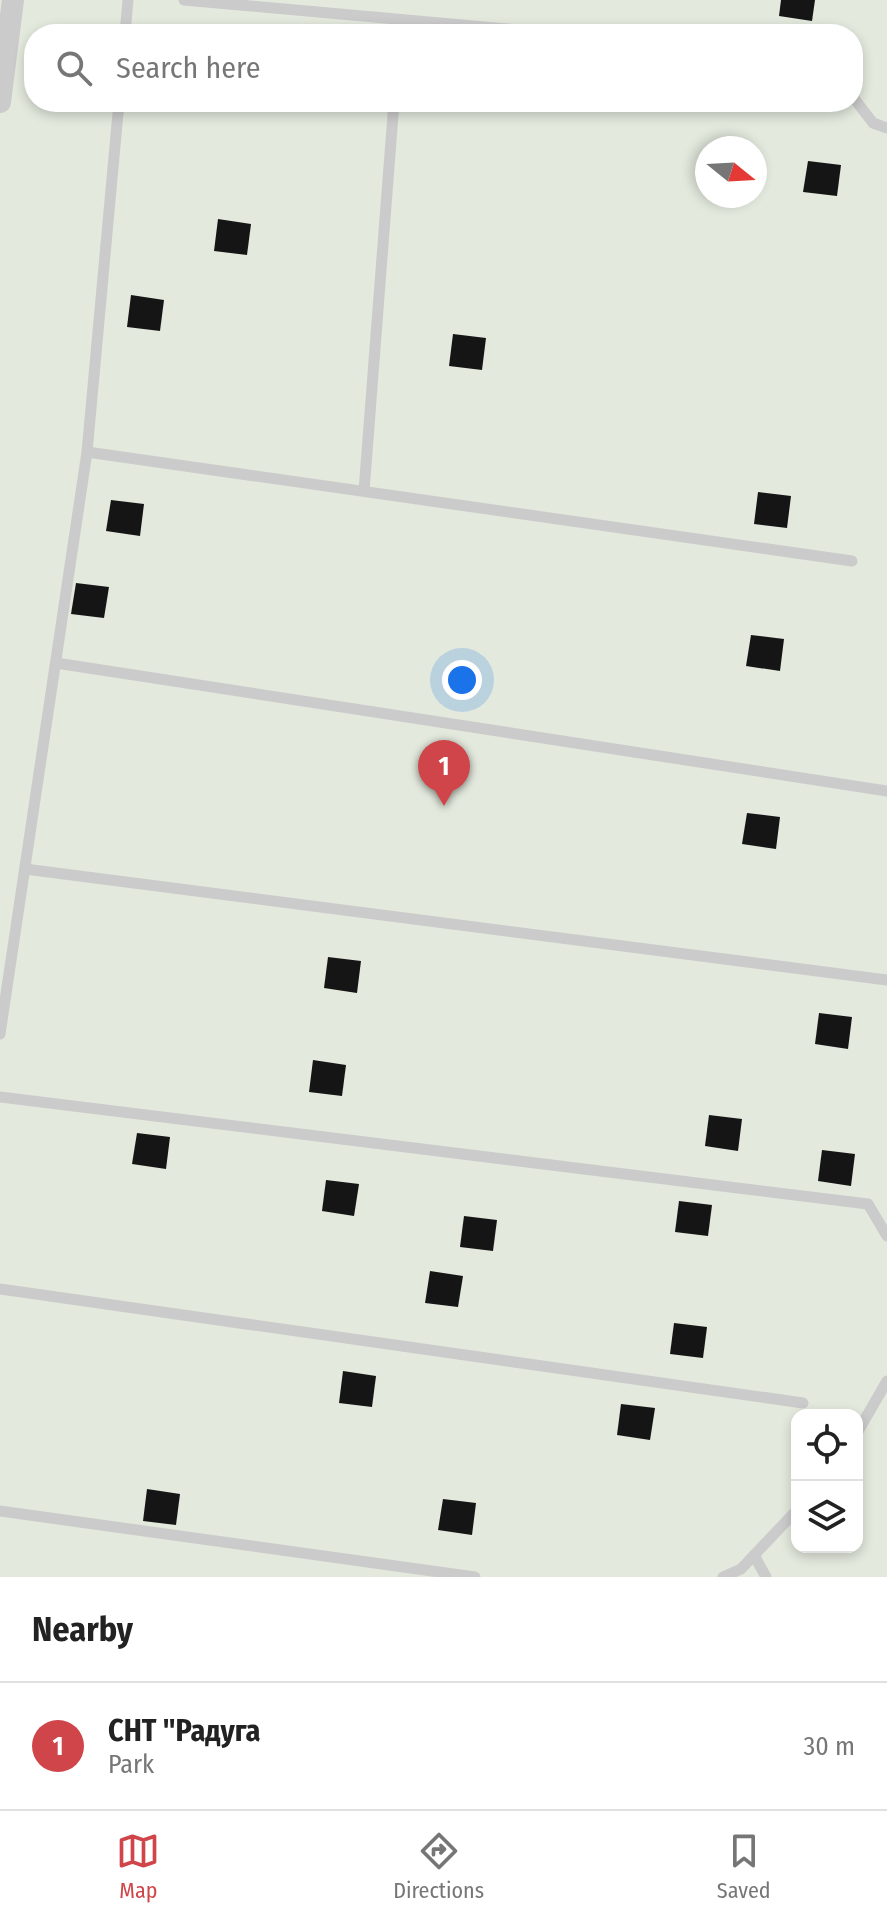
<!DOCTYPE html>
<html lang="en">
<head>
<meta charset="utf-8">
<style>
  :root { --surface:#fff; --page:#f6f6f6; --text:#222; --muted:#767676; --line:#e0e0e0; --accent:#cf4549 }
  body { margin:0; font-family:"Fira Sans Condensed",sans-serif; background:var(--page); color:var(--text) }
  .controls { position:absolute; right:24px; bottom:24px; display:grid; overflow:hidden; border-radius:16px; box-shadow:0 4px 12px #0003 }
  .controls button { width:72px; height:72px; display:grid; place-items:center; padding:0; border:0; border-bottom:2px solid var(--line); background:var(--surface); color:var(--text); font:40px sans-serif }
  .compass { position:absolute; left:695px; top:136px; width:72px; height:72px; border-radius:50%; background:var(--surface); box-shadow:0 4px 12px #0003; rotate:108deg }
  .you { position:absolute; left:462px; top:680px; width:28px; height:28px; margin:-20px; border:6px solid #fff; border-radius:50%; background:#1a73e8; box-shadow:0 0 0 12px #1a73e833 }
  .badge { display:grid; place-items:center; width:52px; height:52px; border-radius:50%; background:var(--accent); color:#fff; font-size:26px; font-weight:700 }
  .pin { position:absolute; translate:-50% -66px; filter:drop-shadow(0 2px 4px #0008) }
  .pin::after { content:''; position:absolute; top:42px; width:28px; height:24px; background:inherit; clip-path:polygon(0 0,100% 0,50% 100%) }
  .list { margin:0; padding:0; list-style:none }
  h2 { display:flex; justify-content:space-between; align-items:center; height:104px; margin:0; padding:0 32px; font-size:34px }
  h2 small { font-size:26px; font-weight:400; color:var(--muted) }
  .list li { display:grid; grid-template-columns:52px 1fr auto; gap:24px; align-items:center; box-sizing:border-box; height:128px; padding:0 32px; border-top:2px solid var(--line) }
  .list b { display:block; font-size:30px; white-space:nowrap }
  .list p { margin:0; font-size:26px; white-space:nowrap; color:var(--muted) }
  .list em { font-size:26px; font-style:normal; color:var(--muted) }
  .icon { flex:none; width:44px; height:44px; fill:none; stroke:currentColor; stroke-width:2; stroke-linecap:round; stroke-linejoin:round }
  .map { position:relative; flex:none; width:887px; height:1577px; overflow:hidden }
  .search { position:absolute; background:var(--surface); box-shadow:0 4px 12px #0003; left:24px; right:24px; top:24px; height:88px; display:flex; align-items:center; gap:20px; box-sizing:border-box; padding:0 28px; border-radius:32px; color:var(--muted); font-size:30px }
  .sheet { height:232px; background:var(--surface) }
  nav { display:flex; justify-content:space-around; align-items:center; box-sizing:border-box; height:112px; border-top:2px solid var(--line); background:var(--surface); font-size:22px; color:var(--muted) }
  nav a { display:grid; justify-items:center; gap:4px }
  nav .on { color:var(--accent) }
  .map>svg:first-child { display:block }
  .green { fill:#e3e9dd; fill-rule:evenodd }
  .building { fill:#151515 }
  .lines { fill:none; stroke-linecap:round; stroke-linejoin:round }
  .lane { stroke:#cbcbcb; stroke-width:11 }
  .street { stroke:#cbcbcb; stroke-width:22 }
</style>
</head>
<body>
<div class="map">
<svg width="887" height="1577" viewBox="0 0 887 1577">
  <rect width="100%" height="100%" fill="#fff"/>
  <path class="green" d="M0,0H887V1577H0ZM34,34H853V102H34ZM707,148H755V196H707ZM797,1415H857V1547H797Z"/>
  <g class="building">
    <path d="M781,0H815L812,21L779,16Z"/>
    <path d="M808,161L841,165L837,196L803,192Z"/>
    <path d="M218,219L251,224L247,255L214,251Z"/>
    <path d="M131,295L164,300L160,331L127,327Z"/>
    <path d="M453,334L486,338L482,370L449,366Z"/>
    <path d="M758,492L791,496L787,528L754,524Z"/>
    <path d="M111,500L144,504L140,536L106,531Z"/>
    <path d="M76,583L109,587L104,618L71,614Z"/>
    <path d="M751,635L784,639L780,671L746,666Z"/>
    <path d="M747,813L780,817L776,849L742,844Z"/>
    <path d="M328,957L361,961L357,993L324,988Z"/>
    <path d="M819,1013L852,1017L848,1049L815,1044Z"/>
    <path d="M313,1060L346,1065L342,1096L309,1092Z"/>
    <path d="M709,1115L742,1119L738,1151L705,1146Z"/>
    <path d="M137,1133L170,1137L166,1169L132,1164Z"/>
    <path d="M822,1150L855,1154L851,1186L818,1181Z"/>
    <path d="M326,1180L359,1184L354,1216L322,1211Z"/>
    <path d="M679,1201L712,1205L708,1236L675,1232Z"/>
    <path d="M464,1216L497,1220L493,1251L460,1247Z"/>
    <path d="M430,1271L463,1276L458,1307L425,1303Z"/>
    <path d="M674,1323L707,1327L703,1358L670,1354Z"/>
    <path d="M343,1371L376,1376L372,1407L339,1403Z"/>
    <path d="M621,1404L655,1408L650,1440L617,1435Z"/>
    <path d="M147,1489L180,1494L176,1525L143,1521Z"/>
    <path d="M443,1499L476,1503L472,1535L438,1530Z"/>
  </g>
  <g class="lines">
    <g class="lane">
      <path d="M184,0L563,34"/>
      <path d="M125,34L128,0"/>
      <path d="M853,97L873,123L887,128"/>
      <path d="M87,452L852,561"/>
      <path d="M364,491L394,102"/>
      <path d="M56,663L887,791"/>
      <path d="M25,869L887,980"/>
      <path d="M0,1034L87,452L119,102"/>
      <path d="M0,1097L868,1204L887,1236"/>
      <path d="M0,1289L803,1403"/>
      <path d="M857,1433L887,1381"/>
      <path d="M0,1511L475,1577"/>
      <path d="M754,1555L766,1577"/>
      <path d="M723,1577L741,1569L797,1510"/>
    </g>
    <path class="street" d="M0,102L13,0"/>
  </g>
</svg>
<div class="controls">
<button><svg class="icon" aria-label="locate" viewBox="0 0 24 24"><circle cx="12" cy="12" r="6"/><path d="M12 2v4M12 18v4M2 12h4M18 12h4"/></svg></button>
<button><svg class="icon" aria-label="layers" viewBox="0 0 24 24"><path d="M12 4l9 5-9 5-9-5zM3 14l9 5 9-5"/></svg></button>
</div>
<svg class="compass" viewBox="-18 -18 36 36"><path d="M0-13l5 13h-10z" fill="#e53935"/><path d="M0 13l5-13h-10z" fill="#767676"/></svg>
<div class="you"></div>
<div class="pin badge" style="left:444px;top:806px">1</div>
<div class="search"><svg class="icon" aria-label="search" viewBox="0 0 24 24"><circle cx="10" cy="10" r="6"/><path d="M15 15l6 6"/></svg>Search here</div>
</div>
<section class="sheet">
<h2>Nearby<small></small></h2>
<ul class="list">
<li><span class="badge">1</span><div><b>СНТ &quot;Радуга</b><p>Park</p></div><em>30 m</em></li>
</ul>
</section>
<nav>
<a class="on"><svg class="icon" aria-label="map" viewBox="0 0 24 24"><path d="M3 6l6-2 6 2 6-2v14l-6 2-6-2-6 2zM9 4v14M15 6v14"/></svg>Map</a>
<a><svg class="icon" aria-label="directions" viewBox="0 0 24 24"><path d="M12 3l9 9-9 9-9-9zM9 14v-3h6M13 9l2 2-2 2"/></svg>Directions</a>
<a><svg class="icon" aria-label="saved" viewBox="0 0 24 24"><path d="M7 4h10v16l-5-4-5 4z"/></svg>Saved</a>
</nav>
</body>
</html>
